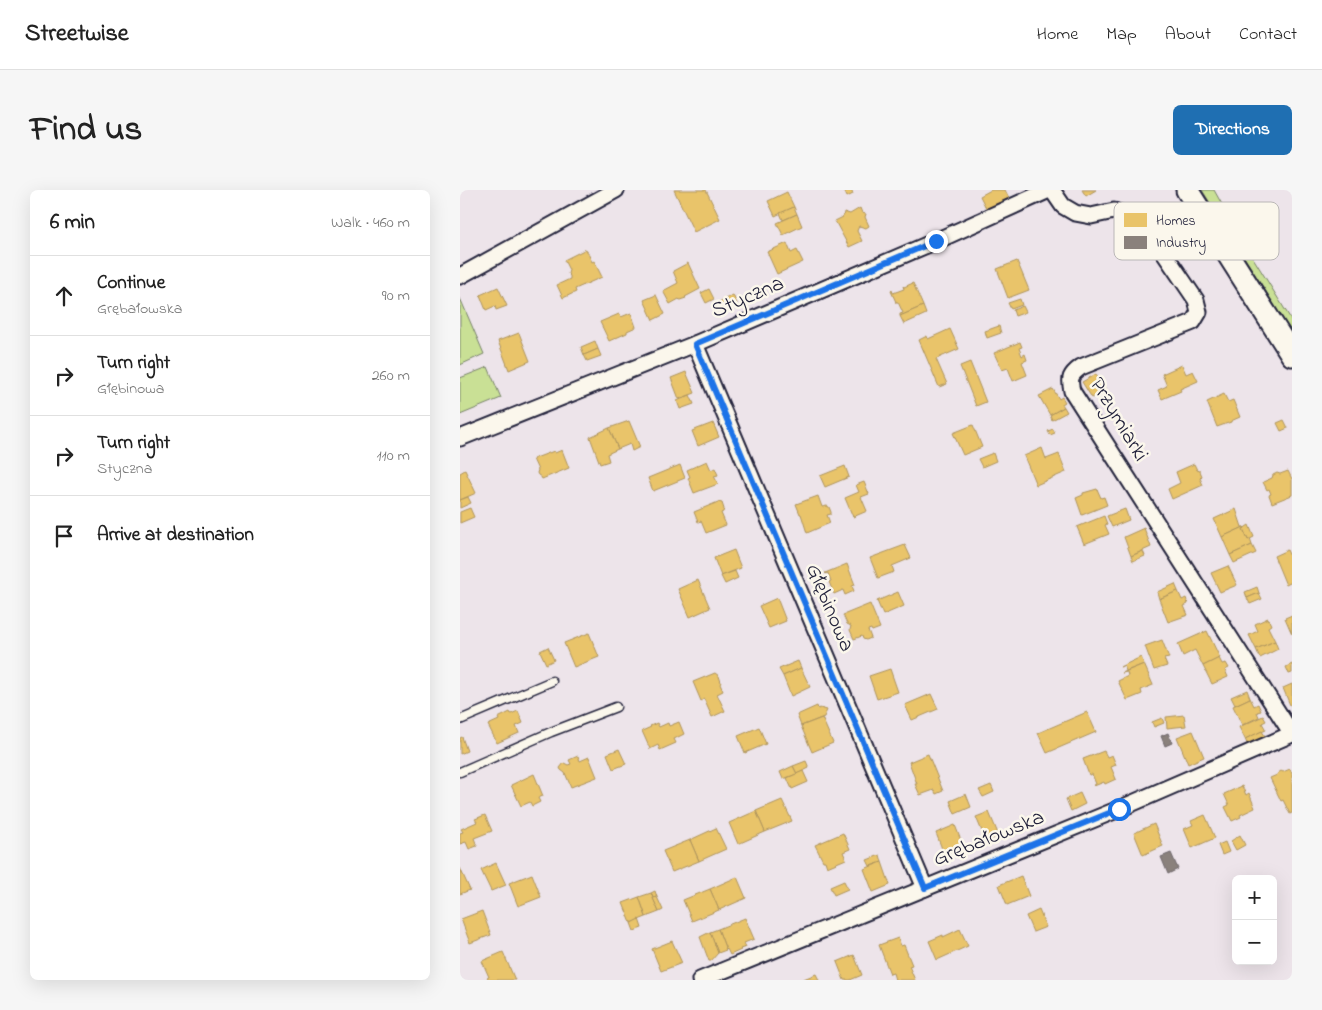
<!DOCTYPE html>
<html lang="en">
<head>
<meta charset="utf-8">
<style>
  :root { --surface:#fff; --page:#f6f6f6; --text:#222; --muted:#767676; --line:#e0e0e0; --accent:#1f6fb2 }
  body { margin:0; font-family:"Indie Flower",sans-serif; background:var(--page); color:var(--text) }
  .controls { position:absolute; right:15px; bottom:15px; display:grid; overflow:hidden; border-radius:8px; box-shadow:0 5px 20px #0002 }
  .controls button { width:45px; height:45px; display:grid; place-items:center; padding:0; border:0; border-bottom:1px solid var(--line); background:var(--surface); color:var(--text); font:25px sans-serif }
  .stop { position:absolute; width:15px; height:15px; margin:-11px; border:4px solid #1a73e8; border-radius:50%; background:#fff }
  .stop.end { background:#1a73e8; border-color:#fff; box-shadow:0 1px 5px #0008 }
  .list { margin:0; padding:0; list-style:none }
  h2 { display:flex; justify-content:space-between; align-items:center; height:65px; margin:0; padding:0 20px; font-size:21px }
  h2 small { font-size:16px; font-weight:400; color:var(--muted) }
  .list li { display:grid; grid-template-columns:32px 1fr auto; gap:15px; align-items:center; box-sizing:border-box; height:80px; padding:0 20px; border-top:1px solid var(--line) }
  .list b { display:block; font-size:19px; white-space:nowrap }
  .list p { margin:0; font-size:16px; white-space:nowrap; color:var(--muted) }
  .list em { font-size:16px; font-style:normal; color:var(--muted) }
  .icon { flex:none; width:28px; height:28px; fill:none; stroke:currentColor; stroke-width:2; stroke-linecap:round; stroke-linejoin:round }
  .map { position:relative; flex:none; width:832px; height:790px; overflow:hidden; border-radius:8px }
  header { display:flex; align-items:center; gap:30px; box-sizing:border-box; height:70px; padding:0 25px; background:var(--surface); border-bottom:1px solid var(--line) }
  header strong { font-size:24px }
  nav { display:flex; gap:28px; margin-inline-start:auto; font-size:18px }
  .intro { display:flex; align-items:center; justify-content:space-between; box-sizing:border-box; height:120px; padding:0 30px }
  h1 { margin:0; font-size:35px }
  .button { padding:12px 22px; border-radius:8px; background:var(--accent); color:#fff; font-size:18px; font-weight:700 }
  main { display:flex; gap:30px; padding:0 30px }
  aside { flex:1; background:var(--surface); border-radius:8px; box-shadow:0 5px 20px #0002 }
  .map>svg:first-child { display:block }
  .green { fill:#c9e095; stroke:#768168 }
  .homes { fill:#e9c46a; stroke:#ad935c }
  .industry { fill:#8a817c; stroke:#6b6468 }
  .lines { fill:none; stroke-linecap:round; stroke-linejoin:round }
  .lane-casing { stroke:#22223b; stroke-width:11 }
  .street-casing { stroke:#22223b; stroke-width:19 }
  .secondary-casing { stroke:#22223b; stroke-width:25 }
  .lane { stroke:#fbf7ec; stroke-width:8 }
  .street { stroke:#fbf7ec; stroke-width:15 }
  .secondary { stroke:#fbf7ec; stroke-width:21 }
  .route { stroke:#1a73e8; stroke-width:6 }
  .labels { text-anchor:middle; dominant-baseline:central; stroke-width:5; stroke-linejoin:round; paint-order:stroke }
  .street-label { font-size:22px; fill:#22223b; stroke:#fbf7ec }
  .key { fill:#fbf7ec; stroke:#bab7b7; stroke-width:1 }
  .key-label { font-size:14px; fill:#22223b }
</style>
</head>
<body>
<header>
<strong>Streetwise</strong>
<nav><a>Home</a><a>Map</a><a>About</a><a>Contact</a></nav>
</header>
<div class="intro"><h1>Find us</h1><a class="button">Directions</a></div>
<main>
<aside>
<h2>6 min<small>Walk · 460 m</small></h2>
<ul class="list">
<li><svg class="icon" aria-label="ahead" viewBox="0 0 24 24"><path d="M12 20V5M6 11l6-6 6 6"/></svg><div><b>Continue</b><p>Grębałowska</p></div><em>90 m</em></li>
<li><svg class="icon" aria-label="right" viewBox="0 0 24 24"><path d="M7 20v-9h11M14 6l5 5-5 5"/></svg><div><b>Turn right</b><p>Głębinowa</p></div><em>260 m</em></li>
<li><svg class="icon" aria-label="right" viewBox="0 0 24 24"><path d="M7 20v-9h11M14 6l5 5-5 5"/></svg><div><b>Turn right</b><p>Styczna</p></div><em>110 m</em></li>
<li><svg class="icon" aria-label="arrive" viewBox="0 0 24 24"><path d="M6 21V4h12l-3 4 3 4H6"/></svg><div><b>Arrive at destination</b></div></li>
</ul>
</aside>
<div class="map">
<svg width="832" height="790" viewBox="0 0 832 790">
  <rect width="100%" height="100%" fill="#ede4ea"/>
  <filter id="ink" filterUnits="userSpaceOnUse"><feTurbulence type="fractalNoise" baseFrequency=".02" numOctaves="2"/><feDisplacementMap in="SourceGraphic" scale="10" xChannelSelector="R" yChannelSelector="G"/><feConvolveMatrix kernelMatrix="1 2 1 2 8 2 1 2 1" color-interpolation-filters="sRGB"/></filter>
  <g filter="url(#ink)">
    <g class="green">
      <path d="M742,0H754L779,45L832,131V143Z"/>
      <path d="M0,108L24,164L0,175Z"/>
      <path d="M28,177L41,208L0,225V188Z"/>
    </g>
    <g class="homes">
      <path d="M214,0H246L260,29L234,42Z"/>
      <path d="M384,0H391L393,4L387,7Z"/>
      <path d="M531,0H545L549,8L527,20L520,6Z"/>
      <path d="M622,0H636L626,6Z"/>
      <path d="M327,2L334,17L315,26L308,11Z"/>
      <path d="M334,17L337,24L323,30L320,23Z"/>
      <path d="M400,18L402,23L406,24L405,27L409,36L406,38L399,36L397,41L402,51L389,57L375,31L383,27L384,22L390,24Z"/>
      <path d="M337,24L342,36L323,45L317,33Z"/>
      <path d="M327,53L331,63L337,60L343,72L317,84L307,62Z"/>
      <path d="M126,59L132,72L134,71L142,87L115,99L116,102L103,108L97,95L110,89V86L108,84L109,80L104,70Z"/>
      <path d="M557,71L569,100L548,108L537,79Z"/>
      <path d="M228,73L240,99L225,107L226,108L220,110L219,109L210,114L203,101L218,93L213,81Z"/>
      <path d="M453,93L463,116L440,126V124L443,123L438,112H435H436L431,101L432,100L433,103L444,99L443,96L444,97Z"/>
      <path d="M38,97L47,116L36,120L35,116L26,120L20,105Z"/>
      <path d="M249,99L254,109L246,113L241,103Z"/>
      <path d="M196,105L205,124L193,130L184,110Z"/>
      <path d="M273,105L277,114L264,121L259,112Z"/>
      <path d="M560,109L562,115L551,119L548,113Z"/>
      <path d="M463,116L466,124L444,134L440,126Z"/>
      <path d="M563,116L566,122L555,126L553,120Z"/>
      <path d="M171,123L176,137L167,141V143L149,151L140,132L159,124L161,127Z"/>
      <path d="M539,136L541,143L527,148L525,141Z"/>
      <path d="M490,139L499,159L476,169L487,194L479,197L459,150L467,146L468,149Z"/>
      <path d="M59,143L70,171L49,180L38,151Z"/>
      <path d="M135,151L138,159L124,165L121,157Z"/>
      <path d="M560,152L562,157L559,158L562,166L565,164L567,170L562,172L567,185L553,191L548,178L542,180L534,163Z"/>
      <path d="M138,159L141,166L127,171L124,165Z"/>
      <path d="M510,172L526,212L516,216L500,176Z"/>
      <path d="M722,175L726,184L733,181L738,191L720,199L721,201L702,209L698,200L707,196L702,184Z"/>
      <path d="M226,182L235,203L219,209L211,188Z"/>
      <path d="M636,184L646,200L632,208L622,192Z"/>
      <path d="M593,199L599,209L602,207L605,212L602,214L604,217L590,225L579,206Z"/>
      <path d="M764,204L768,212L773,210L780,227L771,231V232L757,237L747,212Z"/>
      <path d="M230,205L234,214L220,219L217,211Z"/>
      <path d="M604,217L607,222L592,230L590,225Z"/>
      <path d="M824,230L828,238L821,241L817,233Z"/>
      <path d="M169,231L180,257L172,261L170,254L158,259L149,238Z"/>
      <path d="M253,233L259,247L238,256L232,241Z"/>
      <path d="M513,235L522,257L503,265L493,243Z"/>
      <path d="M149,238L158,259L147,264L149,271L140,274L130,247Z"/>
      <path d="M593,239L595,243L590,245L588,241Z"/>
      <path d="M582,258L586,269L599,264L606,282L576,295L564,266Z"/>
      <path d="M102,260L109,278L82,289L81,287L78,285L77,283L78,280L73,269L94,261L95,263Z"/>
      <path d="M533,263L536,271L522,277L518,269Z"/>
      <path d="M247,271L251,280L255,278L258,285L254,286L258,294L234,303L228,288L230,287L227,280Z"/>
      <path d="M734,274L737,280L740,281L742,286L740,288L743,295L712,309L708,299L720,293L716,282Z"/>
      <path d="M220,275L225,288L193,301L188,288Z"/>
      <path d="M385,276L389,287L365,297L360,286Z"/>
      <path d="M5,280L16,303L0,310V283Z"/>
      <path d="M828,281L832,289V305L812,313L809,305L811,304L809,299L807,300L803,292L812,288L813,285L817,283L820,284Z"/>
      <path d="M404,292L409,304L401,307L407,321L393,327L385,308L399,302L396,295Z"/>
      <path d="M637,299L641,308L644,307L647,315L622,325L616,308L623,305V303Z"/>
      <path d="M358,306L362,317L367,316L369,317L371,322V324L367,325L370,333L347,343L341,324H340L336,314Z"/>
      <path d="M8,307L11,313L0,318V310Z"/>
      <path d="M258,312L262,313L264,319L263,322L261,323L266,335L246,343L241,331L238,332L234,322Z"/>
      <path d="M10,318L14,327L0,333V322Z"/>
      <path d="M665,319L669,330L652,337L647,326Z"/>
      <path d="M776,319L782,337H784L762,347L754,329Z"/>
      <path d="M644,326L647,334L645,335L649,344L624,354L617,337Z"/>
      <path d="M789,335L794,347L788,350L783,339Z"/>
      <path d="M784,337L785,338L783,339L788,350L790,349L792,355L770,365L762,347Z"/>
      <path d="M684,338L691,357L671,366L664,347Z"/>
      <path d="M445,355L451,368L432,376L434,382L418,388L410,368Z"/>
      <path d="M792,355L796,363L774,373L770,365Z"/>
      <path d="M274,360L281,378L261,386L254,368Z"/>
      <path d="M827,360L832,371V392L826,395L814,366Z"/>
      <path d="M683,361L685,366L673,371L671,366Z"/>
      <path d="M387,374L395,395L392,396L394,401L385,405L383,400L374,404L369,392L371,391L368,383L366,384L365,383Z"/>
      <path d="M768,376L777,395L760,402L751,383Z"/>
      <path d="M275,381L278,388L265,394L261,386Z"/>
      <path d="M238,390L250,418L230,427L218,399Z"/>
      <path d="M715,394L718,401L699,409L697,402Z"/>
      <path d="M797,397L799,403L787,408L785,402Z"/>
      <path d="M718,401L722,410L726,408L728,414L724,416L728,425L708,432L699,409Z"/>
      <path d="M438,402L444,416L423,425L417,411Z"/>
      <path d="M799,403L802,409L790,414L787,408Z"/>
      <path d="M317,408L326,431L309,438L299,416Z"/>
      <path d="M410,414L420,438L412,441L411,439L408,440L411,448L406,450L403,449L402,446L394,449L390,440L391,436L387,434L383,425Z"/>
      <path d="M832,425V444L825,428Z"/>
      <path d="M808,428L811,435L808,437L815,451L796,459L789,445L798,441L795,434Z"/>
      <path d="M747,441L760,468L743,476L735,460L723,466L718,454Z"/>
      <path d="M129,443L139,467L114,477L104,453Z"/>
      <path d="M702,450L709,468L704,469L707,476L694,480L685,456Z"/>
      <path d="M815,451L818,459L800,468L796,459Z"/>
      <path d="M88,457L94,470L86,474L80,461Z"/>
      <path d="M681,467L684,474L666,481L664,475L660,477Z"/>
      <path d="M759,468L762,474L766,473L769,478L765,480L768,487L752,494L743,476Z"/>
      <path d="M338,471L341,478L323,486L319,479Z"/>
      <path d="M684,474L693,495L681,500L682,504L667,510L658,491L668,486L667,482L662,483Z"/>
      <path d="M832,474V483L829,484L826,477Z"/>
      <path d="M341,478L350,497L331,506L323,486Z"/>
      <path d="M430,479L438,502L417,509L409,486Z"/>
      <path d="M255,483L259,486L261,492L260,494L263,501L257,504L265,521L252,527L244,509L241,511L233,492Z"/>
      <path d="M832,494V515H830L823,498Z"/>
      <path d="M787,500L790,508L775,515L771,507Z"/>
      <path d="M471,504L478,519L452,530L445,515Z"/>
      <path d="M790,508L794,516L798,514L801,521L797,522L799,527L782,535L773,516Z"/>
      <path d="M357,516L358,519L360,518L367,520L364,527L341,536L337,525Z"/>
      <path d="M58,521L63,533L56,536L59,543L37,553L28,535L39,530L38,528L50,522L51,524Z"/>
      <path d="M627,522L636,542L587,563L578,543Z"/>
      <path d="M724,525L726,536L707,538L706,527Z"/>
      <path d="M803,526L806,531L802,533L806,540L785,549L779,537Z"/>
      <path d="M362,528L373,553L352,562L341,536Z"/>
      <path d="M702,528L704,533L694,537L692,532Z"/>
      <path d="M219,532L224,544L214,549L216,553L200,560L198,555L190,559L182,541L191,537L190,536L197,533L199,537L208,533L209,536Z"/>
      <path d="M299,537L306,554L285,563L278,546Z"/>
      <path d="M733,541L744,567L728,574L717,547Z"/>
      <path d="M802,541L806,548L788,556L785,549Z"/>
      <path d="M2,547L7,561L0,564V548Z"/>
      <path d="M159,559L166,574L153,579L147,564Z"/>
      <path d="M644,561L647,567L652,565L656,575L651,577L656,589L645,594L644,592L634,596L633,595L636,594L632,584L629,585L623,569Z"/>
      <path d="M468,564L483,601L476,604L474,600L460,605L455,594H457L449,572Z"/>
      <path d="M118,566L120,571L129,567L137,587L111,597L105,583L101,580L100,578L104,573L108,575L111,574L109,570Z"/>
      <path d="M346,571L349,578L337,584L333,576Z"/>
      <path d="M333,576L337,584L323,589L320,582Z"/>
      <path d="M830,579L832,584V623L830,624L823,610L821,611L810,588L817,585L818,583L821,581L823,582Z"/>
      <path d="M343,581L348,592L332,599L327,588Z"/>
      <path d="M74,584L83,606L78,608L80,612L72,616L70,612L61,616L51,595Z"/>
      <path d="M531,595L534,602L523,607L519,600Z"/>
      <path d="M782,596L786,605L789,603L795,618L780,625L781,627L772,631L765,617L769,615L764,604Z"/>
      <path d="M620,603L625,614L611,621L606,609Z"/>
      <path d="M506,604L511,617L495,624L490,611Z"/>
      <path d="M322,610L332,631L305,642L296,621Z"/>
      <path d="M296,621L305,642L278,654L269,633Z"/>
      <path d="M529,622L539,646L526,651L516,627Z"/>
      <path d="M25,625L32,641L14,648L17,656L9,659L6,652L0,654V643L3,642L1,639L17,632L15,629Z"/>
      <path d="M745,625L755,648L732,658L724,639L733,635L731,631Z"/>
      <path d="M694,634L703,656L683,665L674,643Z"/>
      <path d="M495,635L503,656L484,664L476,643Z"/>
      <path d="M256,638L266,659L239,671L230,650Z"/>
      <path d="M383,643L390,659L383,662L386,669L367,677L365,671H363L355,655Z"/>
      <path d="M780,645L785,655L776,660L771,651Z"/>
      <path d="M230,650L239,671L212,682L203,661Z"/>
      <path d="M765,652L769,662L762,665L758,655Z"/>
      <path d="M420,665L422,672L410,676L407,670Z"/>
      <path d="M422,672L430,695L413,702L404,679Z"/>
      <path d="M36,673L46,695L31,701L21,680Z"/>
      <path d="M0,678L10,700L0,704Z"/>
      <path d="M72,684L81,707L58,716L49,693Z"/>
      <path d="M561,686L569,706L547,715L539,695Z"/>
      <path d="M277,687L286,708L259,720L250,699Z"/>
      <path d="M384,691L388,699L374,705L370,697Z"/>
      <path d="M250,699L259,720L232,731L223,710Z"/>
      <path d="M195,701L197,707L193,708L191,703Z"/>
      <path d="M191,703L199,722L186,727L179,707Z"/>
      <path d="M179,707L186,727L171,733L163,713Z"/>
      <path d="M197,707L203,720L199,722L193,708Z"/>
      <path d="M579,720L586,737L573,742L566,726Z"/>
      <path d="M22,721L31,745L10,753L1,729Z"/>
      <path d="M285,728L294,749L284,753L286,757L280,759L281,760L270,765L267,759L266,760L258,739Z"/>
      <path d="M179,729L182,738L174,741L171,733Z"/>
      <path d="M258,739L266,760L258,763L250,742Z"/>
      <path d="M500,739L508,756L477,770L469,751L483,745V747Z"/>
      <path d="M250,742L258,763L251,771H249L240,747Z"/>
      <path d="M438,748L441,756L444,755L452,775L449,776L455,790H435L433,783L430,784L419,755Z"/>
      <path d="M212,751L222,773L201,781L192,759Z"/>
      <path d="M43,762L55,790H28L27,788L29,787L22,771Z"/>
      <path d="M394,765L402,785L390,790H384L377,772Z"/>
      <path d="M356,784L359,790H341Z"/>
    </g>
    <g class="industry">
      <path d="M708,543L712,553L705,556L701,546Z"/>
      <path d="M711,663L718,679L708,684L701,667Z"/>
    </g>
    <g class="lines">
      <defs>
        <g id="lane">
          <path d="M0,530L92,491"/>
          <path d="M0,582L91,542L156,517"/>
        </g>
        <g id="street">
          <path d="M592,0L603,16L615,23L631,26L654,21L676,28L689,41L736,110L739,122L733,132L621,177C610,185 609,188 612,201L832,544"/>
          <path d="M0,86L156,0"/>
          <path d="M235,154L465,698"/>
          <path d="M0,248L235,154L476,51L589,0"/>
          <path d="M240,790L659,619L832,544"/>
        </g>
        <path id="secondary" d="M727,0L832,165"/>
      </defs>
      <use href="#lane" class="lane-casing"/>
      <use href="#street" class="street-casing"/>
      <use href="#secondary" class="secondary-casing"/>
      <use href="#lane" class="lane"/>
      <use href="#street" class="street"/>
      <use href="#secondary" class="secondary"/>
    </g>
  </g>
  <g class="lines" filter="url(#ink)">
    <path class="route" d="M476,51L235,154L465,698L659,619"/>
  </g>
  <g class="labels">
    <g class="street-label">
      <text transform="translate(288 108) rotate(-23)">Styczna</text>
      <text transform="translate(658 230) rotate(59)">Przymiarki</text>
      <text transform="translate(369 418) rotate(67)">Głębinowa</text>
      <text transform="translate(529 649) rotate(-22)">Grębałowska</text>
    </g>
  </g>
  <rect x="654" y="12" width="165" height="58" rx="8" class="key"/>
  <rect x="664" y="23" width="23" height="14" fill="#e9c46a"/>
  <rect x="664" y="46" width="23" height="13" fill="#8a817c"/>
  <g class="key-label">
    <text x="696" y="35">Homes</text>
    <text x="696" y="57">Industry</text>
  </g>
</svg>
<div class="controls">
<button>+</button>
<button>−</button>
</div>
<div class="stop" style="left:659px;top:619px"></div>
<div class="stop end" style="left:476px;top:51px"></div>
</div>
</main>
</body>
</html>
